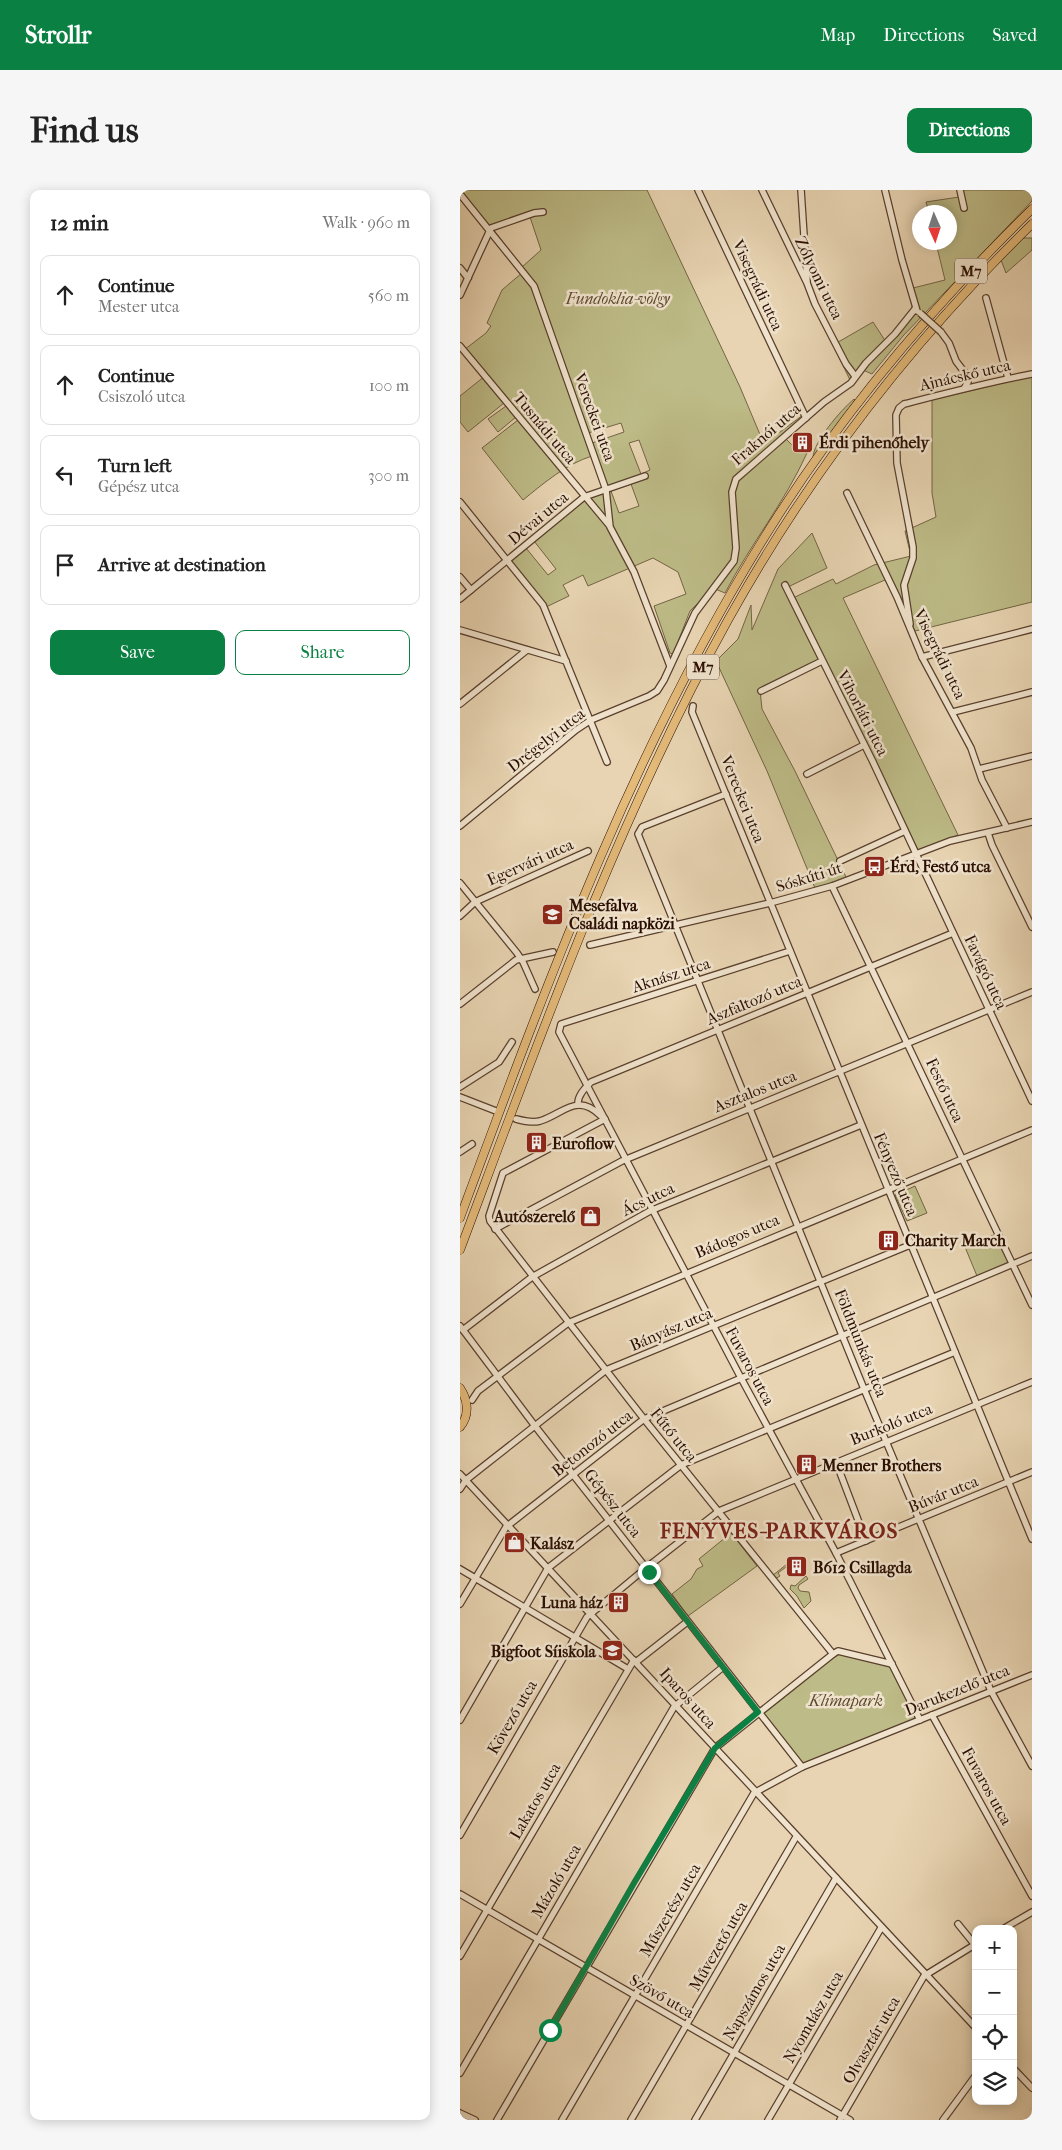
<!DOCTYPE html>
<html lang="en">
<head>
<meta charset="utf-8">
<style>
  :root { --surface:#fff; --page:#f6f6f6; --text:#222; --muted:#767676; --line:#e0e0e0; --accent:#0b8043 }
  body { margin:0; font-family:"IM FELL French Canon",serif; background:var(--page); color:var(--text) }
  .controls { position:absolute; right:15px; bottom:15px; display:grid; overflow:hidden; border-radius:10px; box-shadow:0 2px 12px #0003 }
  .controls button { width:45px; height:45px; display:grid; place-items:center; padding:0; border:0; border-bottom:1px solid var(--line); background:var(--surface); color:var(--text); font:25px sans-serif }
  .compass { position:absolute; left:452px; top:15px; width:45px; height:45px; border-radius:50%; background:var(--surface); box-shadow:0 2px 12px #0003; rotate:177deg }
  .stop { position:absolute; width:15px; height:15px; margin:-11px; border:4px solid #0b8043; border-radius:50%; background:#fff }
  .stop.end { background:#0b8043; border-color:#fff; box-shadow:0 1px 5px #0008 }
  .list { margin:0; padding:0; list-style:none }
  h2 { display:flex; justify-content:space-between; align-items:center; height:65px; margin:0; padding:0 20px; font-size:21px }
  h2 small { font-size:16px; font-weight:400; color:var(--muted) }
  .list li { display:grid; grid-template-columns:32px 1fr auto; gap:15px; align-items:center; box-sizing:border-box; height:80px; margin:0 10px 10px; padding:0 10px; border:1px solid var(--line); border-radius:10px }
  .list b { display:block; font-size:19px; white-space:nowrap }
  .list p { margin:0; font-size:16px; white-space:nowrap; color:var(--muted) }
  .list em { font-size:16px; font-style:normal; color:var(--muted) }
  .actions { display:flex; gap:10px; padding:15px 20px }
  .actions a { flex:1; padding:11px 0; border:1px solid var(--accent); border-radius:10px; text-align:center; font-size:18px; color:var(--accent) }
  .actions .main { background:var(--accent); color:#fff }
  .icon { flex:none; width:28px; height:28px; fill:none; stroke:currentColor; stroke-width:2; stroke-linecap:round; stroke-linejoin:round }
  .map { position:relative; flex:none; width:572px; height:1930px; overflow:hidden; border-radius:10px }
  header { display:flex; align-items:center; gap:30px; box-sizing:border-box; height:70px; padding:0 25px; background:var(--accent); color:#fff }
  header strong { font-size:24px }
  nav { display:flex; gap:28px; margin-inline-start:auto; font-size:18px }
  .intro { display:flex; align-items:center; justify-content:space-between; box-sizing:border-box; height:120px; padding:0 30px }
  h1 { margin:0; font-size:35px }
  .button { padding:12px 22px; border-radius:10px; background:var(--accent); color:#fff; font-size:18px; font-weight:700 }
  main { display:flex; gap:30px; padding:0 30px }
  aside { flex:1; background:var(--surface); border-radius:10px; box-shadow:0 2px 12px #0003 }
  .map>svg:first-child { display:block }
  .green { fill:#bdbb87; stroke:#736444; fill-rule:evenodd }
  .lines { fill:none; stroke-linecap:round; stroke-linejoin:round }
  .minor-casing { stroke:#593f2d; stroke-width:8 }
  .highway-casing { stroke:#290d01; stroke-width:9 }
  .minor { stroke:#f0e3cd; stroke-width:5.5 }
  .highway { stroke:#e4ba79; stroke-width:8 }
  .minor-bridge-casing { stroke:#593f2d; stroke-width:8; stroke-linecap:butt }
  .minor-bridge { stroke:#f0e3cd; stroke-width:5.5 }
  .route { stroke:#0b8043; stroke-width:6 }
  .labels { text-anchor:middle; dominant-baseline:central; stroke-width:5; stroke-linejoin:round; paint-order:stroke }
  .shield { fill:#f0e3cd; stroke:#654d3e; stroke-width:1 }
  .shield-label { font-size:15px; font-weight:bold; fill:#290d01 }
  .street-label { font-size:16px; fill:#290d01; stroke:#f0e3cd }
  .park-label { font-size:16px; font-style:italic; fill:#5d4a30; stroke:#f0e3cd }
  .poi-label { font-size:16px; font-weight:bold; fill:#290d01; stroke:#f0e3cd; text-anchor:start }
  .district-label { font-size:21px; font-weight:bold; letter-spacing:1px; fill:#7a1f14; stroke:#f0e3cd }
</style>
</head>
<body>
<header>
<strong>Strollr</strong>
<nav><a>Map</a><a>Directions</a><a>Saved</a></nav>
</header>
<div class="intro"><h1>Find us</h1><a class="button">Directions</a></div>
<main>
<aside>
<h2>12 min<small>Walk · 960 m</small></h2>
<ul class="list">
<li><svg class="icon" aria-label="ahead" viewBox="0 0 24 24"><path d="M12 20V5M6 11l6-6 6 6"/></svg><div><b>Continue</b><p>Mester utca</p></div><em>560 m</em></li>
<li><svg class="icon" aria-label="ahead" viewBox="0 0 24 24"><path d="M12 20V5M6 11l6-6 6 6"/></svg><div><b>Continue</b><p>Csiszoló utca</p></div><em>100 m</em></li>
<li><svg class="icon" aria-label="left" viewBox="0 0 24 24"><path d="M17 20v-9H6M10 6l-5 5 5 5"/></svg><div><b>Turn left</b><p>Gépész utca</p></div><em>300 m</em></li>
<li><svg class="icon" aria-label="arrive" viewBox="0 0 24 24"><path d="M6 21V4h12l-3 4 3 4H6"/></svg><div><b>Arrive at destination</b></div></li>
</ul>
<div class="actions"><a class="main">Save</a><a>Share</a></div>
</aside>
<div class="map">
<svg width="572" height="1930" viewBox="0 0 572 1930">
  <rect width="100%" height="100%" fill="#e8d4b2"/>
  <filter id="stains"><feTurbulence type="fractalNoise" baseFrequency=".004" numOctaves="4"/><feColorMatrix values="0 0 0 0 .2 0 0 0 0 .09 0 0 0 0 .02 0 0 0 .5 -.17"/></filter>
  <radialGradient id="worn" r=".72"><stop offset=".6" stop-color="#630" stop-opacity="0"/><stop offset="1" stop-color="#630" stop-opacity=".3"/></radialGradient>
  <g class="green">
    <path d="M0,0H187L280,197L304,254L390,190L373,155L413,132L426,152L452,120L453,98L485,90L476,53L490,52V22H469L466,12L499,7L498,0H572V11L443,146L412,184L403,180L323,246L335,258L347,263C325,312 290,355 265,403L253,398L230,421L213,464L210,463L194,416L226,404L218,382L193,368L128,396L123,385L103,395L109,406L86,417L49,371L66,358L88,385L96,379L74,351L124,310L145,303L132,266C106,274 84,293 63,310L22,258L58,230L56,227L38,242L28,229L46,216L44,213L8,242L0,232V206L25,186L4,160L26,143L31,136L27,133L42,100L63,82ZM70,27L81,60L62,77L33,39ZM161,233L164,242L132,253L128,243ZM179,250L190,280L181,284L169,253ZM171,294L179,316L159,323L151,301Z"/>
    <path d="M563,48H572V60L546,83L541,70Z"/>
    <path d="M572,186V412L455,441L425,390L383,408L498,645L458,660L366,471L300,500L302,519L335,581L387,689L355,698L307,581L256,471L278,449L291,415L292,440L318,379L352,343L367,378L328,397L333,408L373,389L376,394L414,375L451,366L445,341L476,327L472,303V210Z"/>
    <path d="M394,209L395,210L353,268C353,252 381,220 394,209Z"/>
    <path d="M455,996L467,1023L447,1031L435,1005Z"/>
    <path d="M536,1044L551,1073L517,1086L505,1057Z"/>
    <path d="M271,1343L297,1376L228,1426L212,1404L231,1389L237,1379L243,1376L239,1369Z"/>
    <path d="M337,1366L343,1374H338L334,1376L335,1378L332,1383L326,1377L318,1383L320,1386L315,1389L312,1386Z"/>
    <path d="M346,1386L348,1389L339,1395L338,1398L340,1401L349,1402L351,1411L344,1418L337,1406L330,1399L331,1395L335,1396Z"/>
    <path d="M378,1462L431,1475L456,1524L454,1530L342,1575L300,1522Z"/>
  </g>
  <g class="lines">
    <defs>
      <g id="minor">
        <path d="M238,0L346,228"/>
        <path d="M302,0L347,93L355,114L386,174L395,186"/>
        <path d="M341,0L347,91"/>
        <path d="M425,0L442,70L457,121"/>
        <path d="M500,0L504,18"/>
        <path d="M0,4L74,96L146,300L150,337L174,382L210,476"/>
        <path d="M0,78L8,88"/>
        <path d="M0,105L31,38L74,23L83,22"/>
        <path d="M526,108L548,188"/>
        <path d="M481,142L489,153L496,171L508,187V192L505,197"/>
        <path d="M0,156L149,335"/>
        <path d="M387,303L437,407L462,467L511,558L522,590L547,638"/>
        <path d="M0,312L83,415L147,572"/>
        <path d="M0,387L11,400"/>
        <path d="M325,395L413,572L572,911"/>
        <path d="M0,409L124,307L185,286"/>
        <path d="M450,434L444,395L453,368V357L437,273L436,225L439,218L444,214C487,203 529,192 572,184"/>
        <path d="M0,440L106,471"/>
        <path d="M462,467L572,439"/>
        <path d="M301,501L362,471"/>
        <path d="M0,514L67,460"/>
        <path d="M233,516L232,522L572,1349"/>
        <path d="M493,522L572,502"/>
        <path d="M519,579L572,566"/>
        <path d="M347,584L404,555"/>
        <path d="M266,604L182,637L178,644L404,1199L531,1501L572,1576"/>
        <path d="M0,636L116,540L131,530L189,506L197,501L204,490L235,423L274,371L276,358L272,302L276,289L364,212L391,193L406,173L435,144L455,119"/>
        <path d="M528,643L532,655L572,737"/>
        <path d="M380,671L445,641"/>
        <path d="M0,693L57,763L63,772L75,799"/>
        <path d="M372,696L572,1115"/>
        <path d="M0,726L15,712L128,661"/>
        <path d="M130,755L310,713L372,696L490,651L572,632"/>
        <path d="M330,761L101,834L99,842L281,1188L376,1363L460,1530"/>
        <path d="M0,814L56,770L93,762"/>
        <path d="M0,897L39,872L52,852"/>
        <path d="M0,907L36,921"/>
        <path d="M118,915C117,906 125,898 131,892L493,743"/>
        <path d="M56,929C64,931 72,933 80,931C103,924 117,902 141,926"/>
        <path d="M145,929L43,983L29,1026L30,1031L184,1229L373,1464L378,1461L432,1474"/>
        <path d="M0,962L12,954"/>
        <path d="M35,1039L162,971L572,802"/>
        <path d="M0,1136L75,1236L342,1577"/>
        <path d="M3,1140L72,1087L190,1021L401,935"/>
        <path d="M12,1210L18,1201L108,1133L572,940"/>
        <path d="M376,1272L406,1351"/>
        <path d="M0,1284L516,1838"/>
        <path d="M0,1299L6,1290L146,1180L450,1055"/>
        <path d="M376,1363L572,1282"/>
        <path d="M0,1379L168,1479"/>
        <path d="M0,1414L46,1337L184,1229L572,1066"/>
        <path d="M176,1472L227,1432"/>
        <path d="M472,1525L572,1706"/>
        <path d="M0,1530L88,1378L221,1275L495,1162"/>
        <path d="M0,1645L127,1427L186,1378L259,1321L572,1192"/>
        <path d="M0,1704L390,1930"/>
        <path d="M498,1734L515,1755"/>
        <path d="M543,1739L572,1722"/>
        <path d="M0,1766L174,1470"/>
        <path d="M553,1878L572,1898"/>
        <path d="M0,1883L214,1517L263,1477"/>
        <path d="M0,1923L15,1930"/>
        <path d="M37,1930L255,1558L373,1464"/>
        <path d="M102,1930L294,1603L342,1577L572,1485"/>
        <path d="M171,1930L336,1647"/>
        <path d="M235,1930L376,1688"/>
        <path d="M308,1930L421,1738"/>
        <path d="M380,1930L464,1786L516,1754"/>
        <path d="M483,1930L516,1885"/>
      </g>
      <g id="highway">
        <path d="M0,1028C88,790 177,547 314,332C386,218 476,113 572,19"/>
        <path d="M0,1060C80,847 157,630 268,430C349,284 453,150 572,34"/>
        <path d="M0,1198C8,1210 10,1225 0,1237"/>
      </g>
    </defs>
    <use href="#minor" class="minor-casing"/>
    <use href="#highway" class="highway-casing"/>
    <use href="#minor" class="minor"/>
    <use href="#highway" class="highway"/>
    <defs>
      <path id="minor-bridge" d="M460,123L481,142"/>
    </defs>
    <use href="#minor-bridge" class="minor-bridge-casing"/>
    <use href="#minor-bridge" class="minor-bridge"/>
  </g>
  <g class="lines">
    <path class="route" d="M90,1840L174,1693L255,1558L298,1522L189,1382"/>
  </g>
  <defs>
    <symbol id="building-square" viewBox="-11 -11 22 22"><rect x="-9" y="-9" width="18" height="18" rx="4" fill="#8f2418" stroke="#f0e3cd"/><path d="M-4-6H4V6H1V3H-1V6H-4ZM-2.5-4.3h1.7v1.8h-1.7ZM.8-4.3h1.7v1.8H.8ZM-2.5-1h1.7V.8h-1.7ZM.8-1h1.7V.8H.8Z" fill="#fff"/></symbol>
    <symbol id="bus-square" viewBox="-11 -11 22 22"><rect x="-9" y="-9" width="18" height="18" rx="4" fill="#8f2418" stroke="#f0e3cd"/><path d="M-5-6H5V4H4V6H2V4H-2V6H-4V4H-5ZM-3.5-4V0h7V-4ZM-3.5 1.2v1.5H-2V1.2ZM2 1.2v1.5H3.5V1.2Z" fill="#fff"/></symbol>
    <symbol id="school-square" viewBox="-11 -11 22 22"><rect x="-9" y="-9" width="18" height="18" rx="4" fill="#8f2418" stroke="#f0e3cd"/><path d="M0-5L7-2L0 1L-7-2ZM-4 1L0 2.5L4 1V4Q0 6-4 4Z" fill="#fff"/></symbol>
    <symbol id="shop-square" viewBox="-11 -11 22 22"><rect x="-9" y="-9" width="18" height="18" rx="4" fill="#8f2418" stroke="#f0e3cd"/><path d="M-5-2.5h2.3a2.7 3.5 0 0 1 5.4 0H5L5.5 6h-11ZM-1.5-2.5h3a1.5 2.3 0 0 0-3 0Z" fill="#fff"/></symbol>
  </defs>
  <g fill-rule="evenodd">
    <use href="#building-square" x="330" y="240" width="25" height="25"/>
    <use href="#bus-square" x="402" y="664" width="25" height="25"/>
    <use href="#school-square" x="80" y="712" width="25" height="25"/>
    <use href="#building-square" x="64" y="940" width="25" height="25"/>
    <use href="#shop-square" x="118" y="1014" width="25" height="25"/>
    <use href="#building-square" x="416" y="1038" width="25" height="25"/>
    <use href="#building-square" x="334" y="1262" width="25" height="25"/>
    <use href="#shop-square" x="42" y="1340" width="25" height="25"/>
    <use href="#building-square" x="324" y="1364" width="25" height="25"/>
    <use href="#building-square" x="146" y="1400" width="25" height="25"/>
    <use href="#school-square" x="140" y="1448" width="25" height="25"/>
  </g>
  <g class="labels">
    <g class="shield">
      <rect x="495" y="68.5" width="32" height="25" rx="4"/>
      <rect x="227" y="464.5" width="32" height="25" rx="4"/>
    </g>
    <g class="shield-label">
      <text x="511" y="81">M7</text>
      <text x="243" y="477">M7</text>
    </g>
    <g class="street-label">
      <text transform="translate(359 88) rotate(64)">Zólyomi utca</text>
      <text transform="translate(298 95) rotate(65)">Visegrádi utca</text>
      <text transform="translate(505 185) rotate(-13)">Ajnácskő utca</text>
      <text transform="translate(135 227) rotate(70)">Vereckei utca</text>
      <text transform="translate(85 238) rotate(50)">Tusnádi utca</text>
      <text transform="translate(306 244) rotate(-41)">Fraknói utca</text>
      <text transform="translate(78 328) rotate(-40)">Dévai utca</text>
      <text transform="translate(480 464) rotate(64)">Visegrádi utca</text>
      <text transform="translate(403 523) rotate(63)">Vihorláti utca</text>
      <text transform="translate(86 550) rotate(-38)">Drégelyi utca</text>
      <text transform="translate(283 609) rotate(68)">Vereckei utca</text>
      <text transform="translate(70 672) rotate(-24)">Egervári utca</text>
      <text transform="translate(349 687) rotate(-17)">Sóskúti út</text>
      <text transform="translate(526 782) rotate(65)">Favágó utca</text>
      <text transform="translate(211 785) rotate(-18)">Aknász utca</text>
      <text transform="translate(294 810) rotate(-23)">Aszfaltozó utca</text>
      <text transform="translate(485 900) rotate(65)">Festő utca</text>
      <text transform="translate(295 901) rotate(-22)">Asztalos utca</text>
      <text transform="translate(436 984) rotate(67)">Fényező utca</text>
      <text transform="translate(188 1009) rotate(-26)">Ács utca</text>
      <text transform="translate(277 1046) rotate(-23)">Bádogos utca</text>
      <text transform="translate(211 1139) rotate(-23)">Bányász utca</text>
      <text transform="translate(401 1153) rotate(68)">Földmunkás utca</text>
      <text transform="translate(290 1176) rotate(62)">Fuvaros utca</text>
      <text transform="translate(431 1234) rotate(-22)">Burkoló utca</text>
      <text transform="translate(214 1245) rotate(51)">Fűtő utca</text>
      <text transform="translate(132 1253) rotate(-38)">Betonozó utca</text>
      <text transform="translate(483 1304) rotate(-22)">Búvár utca</text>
      <text transform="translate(153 1313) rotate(52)">Gépész utca</text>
      <text transform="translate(497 1500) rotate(-22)">Darukezelő utca</text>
      <text transform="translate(228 1508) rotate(48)">Iparos utca</text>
      <text transform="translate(52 1527) rotate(-60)">Kövező utca</text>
      <text transform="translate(527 1596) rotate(61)">Fuvaros utca</text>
      <text transform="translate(75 1611) rotate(-60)">Lakatos utca</text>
      <text transform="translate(96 1691) rotate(-60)">Mázoló utca</text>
      <text transform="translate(210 1720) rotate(-60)">Műszerész utca</text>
      <text transform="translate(258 1756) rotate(-60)">Művezető utca</text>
      <text transform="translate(294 1802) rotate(-60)">Napszámos utca</text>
      <text transform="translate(202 1806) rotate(30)">Szövő utca</text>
      <text transform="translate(353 1827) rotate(-60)">Nyomdász utca</text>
      <text transform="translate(411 1850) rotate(-60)">Olvasztár utca</text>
    </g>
    <g class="park-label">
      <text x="158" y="108">Fundoklia-völgy</text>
      <text x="386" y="1510">Klímapark</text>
    </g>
    <g class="poi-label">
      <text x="359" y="252">Érdi pihenőhely</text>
      <text x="430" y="676">Érd, Festő utca</text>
      <text x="109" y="715">Mesefalva<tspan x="109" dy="18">Családi napközi</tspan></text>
      <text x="92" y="953">Euroflow</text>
      <text x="115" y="1026" text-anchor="end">Autószerelő</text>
      <text x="445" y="1050">Charity March</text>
      <text x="362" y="1275">Menner Brothers</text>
      <text x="70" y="1353">Kalász</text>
      <text x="353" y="1377">B612 Csillagda</text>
      <text x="143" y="1412" text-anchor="end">Luna ház</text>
      <text x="136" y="1461" text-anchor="end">Bigfoot Síiskola</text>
    </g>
    <g class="district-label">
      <text x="319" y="1341">FENYVES-PARKVÁROS</text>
    </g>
  </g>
  <rect width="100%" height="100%" filter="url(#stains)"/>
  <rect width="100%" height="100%" fill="url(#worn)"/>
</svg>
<div class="controls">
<button>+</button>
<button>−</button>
<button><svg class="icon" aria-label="locate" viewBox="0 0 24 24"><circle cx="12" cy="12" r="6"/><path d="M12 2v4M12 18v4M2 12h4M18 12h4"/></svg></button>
<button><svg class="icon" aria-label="layers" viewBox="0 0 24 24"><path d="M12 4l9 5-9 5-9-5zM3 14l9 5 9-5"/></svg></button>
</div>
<svg class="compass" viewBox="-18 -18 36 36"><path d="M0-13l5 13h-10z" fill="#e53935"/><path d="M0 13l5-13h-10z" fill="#767676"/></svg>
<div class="stop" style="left:90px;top:1840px"></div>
<div class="stop end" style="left:189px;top:1382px"></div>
</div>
</main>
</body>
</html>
